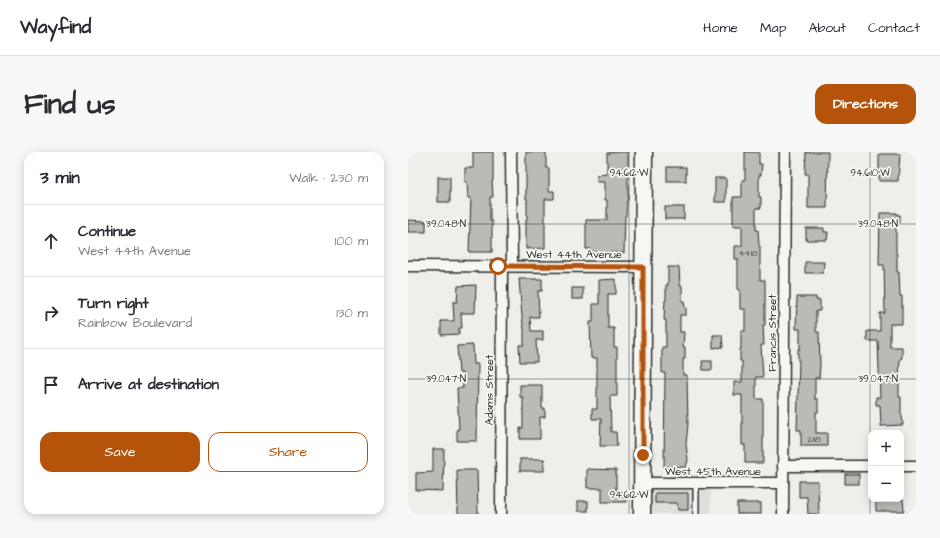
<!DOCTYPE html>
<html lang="en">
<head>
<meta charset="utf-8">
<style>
  :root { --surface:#fff; --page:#f7f7f7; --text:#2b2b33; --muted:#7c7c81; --line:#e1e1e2; --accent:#b45309 }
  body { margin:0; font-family:"Architects Daughter",sans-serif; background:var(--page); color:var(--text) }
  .controls { position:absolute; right:12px; bottom:12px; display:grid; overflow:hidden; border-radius:8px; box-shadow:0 2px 10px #0003 }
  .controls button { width:36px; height:36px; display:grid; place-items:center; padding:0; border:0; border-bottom:1px solid var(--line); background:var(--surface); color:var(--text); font:20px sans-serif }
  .stop { position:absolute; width:12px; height:12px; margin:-9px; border:3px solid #b45309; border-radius:50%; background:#fff }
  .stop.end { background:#b45309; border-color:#fff; box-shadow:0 1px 4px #0008 }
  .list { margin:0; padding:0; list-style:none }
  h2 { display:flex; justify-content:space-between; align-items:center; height:52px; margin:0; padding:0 16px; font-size:17px }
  h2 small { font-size:13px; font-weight:400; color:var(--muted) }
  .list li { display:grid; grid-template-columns:26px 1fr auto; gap:12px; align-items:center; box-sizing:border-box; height:72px; padding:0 16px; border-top:1px solid var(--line) }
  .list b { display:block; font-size:15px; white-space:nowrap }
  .list p { margin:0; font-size:13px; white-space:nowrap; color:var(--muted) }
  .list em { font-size:13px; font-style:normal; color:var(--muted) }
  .actions { display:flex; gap:8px; padding:12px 16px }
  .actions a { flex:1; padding:9px 0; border:1px solid var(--accent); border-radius:12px; text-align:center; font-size:14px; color:var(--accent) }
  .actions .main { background:var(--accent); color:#fff }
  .icon { flex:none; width:22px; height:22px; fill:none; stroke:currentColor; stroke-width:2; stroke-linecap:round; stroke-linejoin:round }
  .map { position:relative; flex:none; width:508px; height:362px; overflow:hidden; border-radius:12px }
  header { display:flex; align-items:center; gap:24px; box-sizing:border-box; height:56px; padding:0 20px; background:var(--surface); border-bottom:1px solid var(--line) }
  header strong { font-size:19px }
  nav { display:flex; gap:22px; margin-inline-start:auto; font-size:14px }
  .intro { display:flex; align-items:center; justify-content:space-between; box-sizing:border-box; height:96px; padding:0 24px }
  h1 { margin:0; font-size:28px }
  .button { padding:10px 18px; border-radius:12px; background:var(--accent); color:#fff; font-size:14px; font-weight:700 }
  main { display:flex; gap:24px; padding:0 24px }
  aside { flex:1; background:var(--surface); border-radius:12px; box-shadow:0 2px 10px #0003 }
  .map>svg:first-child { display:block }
  .built { fill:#dededb }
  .building { fill:#babab7; stroke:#2b2b2b }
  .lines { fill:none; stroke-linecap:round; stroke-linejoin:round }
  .service-casing { stroke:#2b2b2b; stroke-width:8 }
  .minor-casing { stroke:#2b2b2b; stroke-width:13 }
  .primary-casing { stroke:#2b2b2b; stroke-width:19 }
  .service { stroke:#f6f6f2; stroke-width:5 }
  .minor { stroke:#f6f6f2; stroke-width:10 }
  .primary { stroke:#f6f6f2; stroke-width:16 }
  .route { stroke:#b45309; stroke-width:5 }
  .ticks { fill:none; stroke:#2b2b2b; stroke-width:1; stroke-opacity:0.45 }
  .labels { text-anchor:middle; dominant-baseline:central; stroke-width:3.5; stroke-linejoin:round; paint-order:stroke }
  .number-label { font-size:9px; fill:#4f4f4e }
  .street-label { font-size:11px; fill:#2b2b2b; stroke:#f6f6f2 }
  .ticks-label { font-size:10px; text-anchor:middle; fill:#2b2b2b; stroke:#f6f6f2; stroke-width:3.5; stroke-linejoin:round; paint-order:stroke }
</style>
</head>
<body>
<header>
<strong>Wayfind</strong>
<nav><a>Home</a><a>Map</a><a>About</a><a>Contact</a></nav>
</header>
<div class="intro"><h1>Find us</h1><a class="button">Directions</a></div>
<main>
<aside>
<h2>3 min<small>Walk · 230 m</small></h2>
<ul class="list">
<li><svg class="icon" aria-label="ahead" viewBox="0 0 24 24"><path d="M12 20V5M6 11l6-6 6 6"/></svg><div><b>Continue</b><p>West 44th Avenue</p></div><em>100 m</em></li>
<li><svg class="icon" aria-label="right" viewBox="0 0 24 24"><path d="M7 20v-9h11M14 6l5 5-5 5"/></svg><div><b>Turn right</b><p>Rainbow Boulevard</p></div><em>130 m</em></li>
<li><svg class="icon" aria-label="arrive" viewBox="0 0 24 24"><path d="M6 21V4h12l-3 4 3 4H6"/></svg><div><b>Arrive at destination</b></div></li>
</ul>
<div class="actions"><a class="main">Save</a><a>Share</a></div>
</aside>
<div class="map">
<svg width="508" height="362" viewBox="0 0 508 362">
  <rect width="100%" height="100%" fill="#eeeeea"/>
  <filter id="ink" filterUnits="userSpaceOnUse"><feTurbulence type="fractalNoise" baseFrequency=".025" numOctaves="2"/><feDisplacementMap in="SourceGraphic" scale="8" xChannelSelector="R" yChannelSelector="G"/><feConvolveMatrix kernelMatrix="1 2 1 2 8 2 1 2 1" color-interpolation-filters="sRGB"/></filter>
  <g filter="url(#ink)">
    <path class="built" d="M303,335V362H242V343L243,339L248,336Z"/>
    <g class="building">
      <path d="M65,0H85V29H84L85,45H82V69H84V100H61L63,46H60L59,30H57V16H65Z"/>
      <path d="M118,0H138V16H141V39H146V47H137V96L118,97V67H119V47H118Z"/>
      <path d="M202,0H220V48H219L218,64H217L216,101L182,100V97H178V68H199V48H197V30H189V23L199,22V1H202Z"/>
      <path d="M337,0H351V12H354L353,23H351V45H353V56H348V78H350L351,94H352V128H357V173H355L356,193H353L355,225H348V247H355V311H337V293H334V243H326V230H334V209H332V197H333V179H337V157H332V138H330V107H327V94H334V74H325V45H334V28H337Z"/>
      <path d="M398,0H420L419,56H400V22H397Z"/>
      <path d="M471,2H492L490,29H471Z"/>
      <rect x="259" y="15" width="19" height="14"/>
      <rect x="30" y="25" width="12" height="25"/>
      <rect x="307" y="26" width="11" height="24"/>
      <rect x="257" y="55" width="19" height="12"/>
      <path d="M472,61H489V63H492V71H488V102H489V120H491L492,144H494V172H482V195H494V206L492,207L491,225V245H493V263H494L495,273L473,274L472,253H468V245H472L470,189H459V179H472V161H477L476,113H471Z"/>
      <path d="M0,68L18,69V80H0Z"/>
      <path d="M398,76H416V80H420L419,88H398Z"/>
      <path d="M397,110H416L415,121H397Z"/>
      <path d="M260,115H271L272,134H274V149H276L277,156H278V163H272V180H276L275,195H277V207H275V223H279L280,272L278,292L280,308L278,315H256L257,221H254V195H258V168H256L257,148H258V133H260Z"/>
      <path d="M111,127H134V139H130L131,165H122L123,179H135V188H128L129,210H112L111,193H116V178L114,165Z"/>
      <path d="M208,127V142H200V176H206V195H209V244H202L203,280H208L209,294H192L193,267H184V257H189V206H183L182,170H185V152H191V128Z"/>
      <path d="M68,133L67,161H53L54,176H51V182L33,183V169H46L45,150H49L50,134Z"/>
      <rect x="164" y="136" width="11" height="11"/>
      <path d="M389,145H408V148H412V159H408V180H411L412,214L411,226H407V247H410V260H408V281H419V294H393V278H389L391,209H390V197H392V177H388Z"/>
      <path d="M305,183H314L315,195L305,196Z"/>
      <path d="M65,193L66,212H70L69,289H49V277H51L49,236H55L54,221H51L49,194Z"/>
      <path d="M294,209H304V218H295Z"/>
      <path d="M112,233H134V256H137V265H132V287H112V276H115V245H112Z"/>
      <path d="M25,297H36L35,339L8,338V321L25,320Z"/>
      <rect x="112" y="307" width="24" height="12"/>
      <path d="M179,317L208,318V339L219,340V350H194V336H179Z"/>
      <path d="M49,318H69L70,362H50Z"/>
      <rect x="437" y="322" width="14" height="10"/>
      <path d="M391,329H410L411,362H400L399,345H391Z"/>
      <path d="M247,341H280V358H270L269,351H247Z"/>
      <path d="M468,347H495L496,359H468Z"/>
      <rect x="170" y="349" width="10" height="10"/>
      <rect x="329" y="351" width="24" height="11"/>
    </g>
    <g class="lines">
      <defs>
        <path id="service" d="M288,331V362"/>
        <g id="minor">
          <path d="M103,0L104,114"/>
          <path d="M0,114L235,115"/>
          <path d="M375,314H463"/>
          <path d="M493,314H508"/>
          <path d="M234,331H375"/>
          <path d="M93,362L94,114"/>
          <path d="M375,362L377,0"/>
        </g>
        <path id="primary" d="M234,362L236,0"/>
      </defs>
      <use href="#service" class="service-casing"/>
      <use href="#minor" class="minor-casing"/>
      <use href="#primary" class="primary-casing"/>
      <use href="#service" class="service"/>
      <use href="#minor" class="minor"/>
      <use href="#primary" class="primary"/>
    </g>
  </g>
  <g class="lines" filter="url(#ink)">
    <path class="route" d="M90,114L235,115V303"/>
  </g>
  <path class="ticks" d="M221,0V362M462,0V362M0,72H508M0,227H508"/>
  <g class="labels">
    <g class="number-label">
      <text x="340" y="101">4418</text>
      <text x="406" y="287">2118</text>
    </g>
    <g class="street-label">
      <text x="166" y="102">West 44th Avenue</text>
      <text transform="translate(364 181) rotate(-90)">Francis Street</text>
      <text transform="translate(81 238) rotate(-90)">Adams Street</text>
      <text x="305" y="319">West 45th Avenue</text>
    </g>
  </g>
  <g class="ticks-label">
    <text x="221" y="24">94.612°W</text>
    <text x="462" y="24">94.610°W</text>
    <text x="38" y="75">39.048°N</text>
    <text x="470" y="75">39.048°N</text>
    <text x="38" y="230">39.047°N</text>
    <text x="470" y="230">39.047°N</text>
    <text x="221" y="346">94.612°W</text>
  </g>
</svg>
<div class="controls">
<button>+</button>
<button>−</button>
</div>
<div class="stop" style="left:90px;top:114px"></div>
<div class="stop end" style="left:235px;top:303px"></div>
</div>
</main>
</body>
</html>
